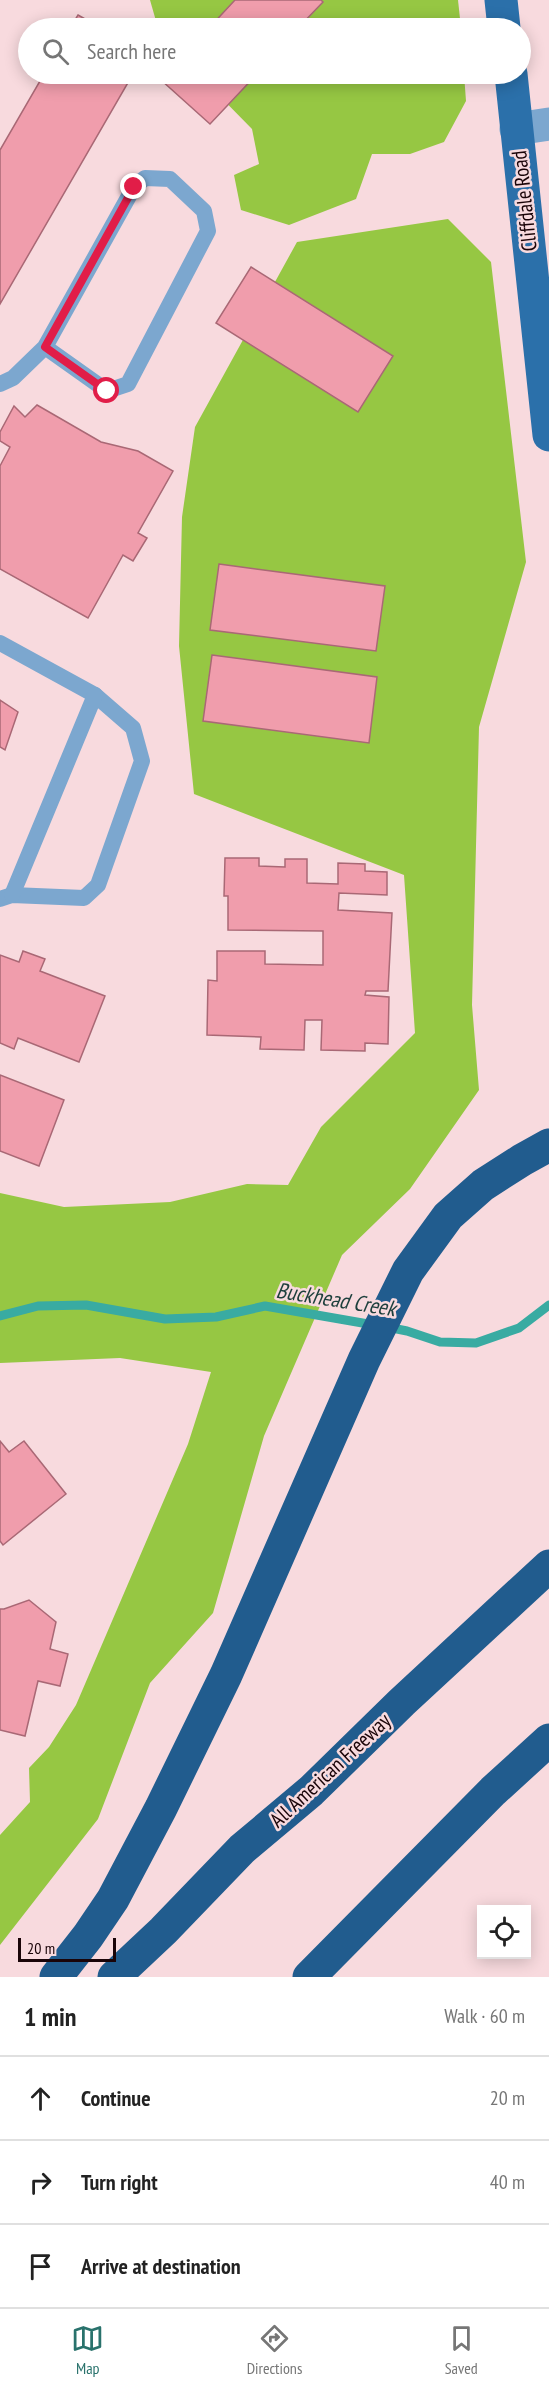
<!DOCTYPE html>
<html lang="en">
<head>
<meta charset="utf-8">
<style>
  :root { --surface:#fff; --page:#f2f2f2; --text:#222; --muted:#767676; --line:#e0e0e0; --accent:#29726c }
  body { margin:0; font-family:"PT Sans Narrow",sans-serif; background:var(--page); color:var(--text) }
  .controls { position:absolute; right:18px; bottom:18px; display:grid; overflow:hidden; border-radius:0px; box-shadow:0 3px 15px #0003 }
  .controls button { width:54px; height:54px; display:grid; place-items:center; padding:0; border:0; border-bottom:2px solid var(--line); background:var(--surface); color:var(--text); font:30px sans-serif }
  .scale { position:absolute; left:18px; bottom:15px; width:98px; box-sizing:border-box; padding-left:6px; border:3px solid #1a0408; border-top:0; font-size:16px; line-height:21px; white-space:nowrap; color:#1a0408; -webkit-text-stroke:4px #f8dade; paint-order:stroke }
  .stop { position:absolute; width:18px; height:18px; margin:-14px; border:4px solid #e11d48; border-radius:50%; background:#fff }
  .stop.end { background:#e11d48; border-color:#fff; box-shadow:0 2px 6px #0008 }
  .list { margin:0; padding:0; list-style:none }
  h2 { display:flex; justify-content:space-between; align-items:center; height:78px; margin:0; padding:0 24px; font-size:26px }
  h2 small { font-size:20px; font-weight:400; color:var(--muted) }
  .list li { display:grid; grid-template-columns:39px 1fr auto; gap:18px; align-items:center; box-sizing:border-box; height:84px; padding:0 24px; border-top:2px solid var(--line) }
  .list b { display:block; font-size:22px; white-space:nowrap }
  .list em { font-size:20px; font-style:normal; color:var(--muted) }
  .icon { flex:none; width:33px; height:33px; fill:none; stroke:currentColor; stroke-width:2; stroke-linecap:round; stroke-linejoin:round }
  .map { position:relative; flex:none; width:549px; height:1977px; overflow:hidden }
  .search { position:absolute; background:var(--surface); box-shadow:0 3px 15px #0003; left:18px; right:18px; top:18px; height:66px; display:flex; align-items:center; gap:15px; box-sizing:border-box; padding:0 21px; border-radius:33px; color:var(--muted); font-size:22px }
  .sheet { height:330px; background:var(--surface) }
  nav { display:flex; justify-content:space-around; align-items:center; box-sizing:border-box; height:84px; border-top:2px solid var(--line); background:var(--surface); font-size:16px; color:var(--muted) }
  nav a { display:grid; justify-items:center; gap:3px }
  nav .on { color:var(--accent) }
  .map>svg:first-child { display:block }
  .forest { fill:#96c743 }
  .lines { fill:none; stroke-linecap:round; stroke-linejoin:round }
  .stream { stroke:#39aba2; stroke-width:9 }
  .building { fill:#f09dac; stroke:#a96875; stroke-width:1.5 }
  .lane { stroke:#7ca7cf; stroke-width:16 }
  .street { stroke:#7ca7cf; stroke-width:33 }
  .primary { stroke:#2b70aa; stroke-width:33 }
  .highway { stroke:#215c8e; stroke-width:33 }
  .route { stroke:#e11d48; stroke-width:8 }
  .labels { text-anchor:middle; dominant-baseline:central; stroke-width:5; stroke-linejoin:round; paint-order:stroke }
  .street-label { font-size:21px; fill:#1a0408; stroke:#f8dade }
  .water-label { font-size:22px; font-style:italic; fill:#1d3f3c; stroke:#f8dade }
</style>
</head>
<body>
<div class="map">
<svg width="549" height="1977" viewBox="0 0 549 1977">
  <rect width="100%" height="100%" fill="#f8dade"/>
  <g class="forest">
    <path d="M150,0H458L461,28H158Z"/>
    <path d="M198,74H464L466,101L444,142L410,154H372L356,199L289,225L241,210L234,175L259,164L252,129Z"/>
    <path d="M448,219L491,262L526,562L479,727L472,1005L479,1090L410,1189L342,1255L264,1436L213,1613L150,1683L98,1819L0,1945V1835L30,1802L29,1768L49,1747L76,1705L188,1444L211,1372L120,1358L0,1363V1193L64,1207L170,1202L247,1184L288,1185L321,1127L415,1033L404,875L194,794L179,646L182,517L195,427L297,242Z"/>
  </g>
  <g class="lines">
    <g class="stream">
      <path d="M0,1316L38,1306L86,1305L165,1319L216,1317L265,1306L374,1325"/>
      <path d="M387,1327L407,1331L440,1342L476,1343L519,1328L549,1305"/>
    </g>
  </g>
  <g class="building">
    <path d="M235,0H321L323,2L298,28H209Z"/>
    <path d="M78,15L101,28H70Z"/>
    <path d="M44,74H133L0,304V150Z"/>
    <path d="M167,74H257L210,124L161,80Z"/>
    <path d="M251,267L393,356L358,412L216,323Z"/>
    <path d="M37,405L101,442L138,451L173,471L138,533L147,538L133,561L123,555L88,618L0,569V466L10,447L0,441V432L14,406L25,417Z"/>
    <path d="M219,564L385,586L376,651L210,630Z"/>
    <path d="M212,655L377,677L369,743L203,721Z"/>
    <path d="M0,700L18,712L5,750L0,747Z"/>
    <path d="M225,858H259V866L285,867V859H307V883L338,884V863L365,864V871L387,872V895L339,893L338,910L392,913L388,991H366L365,995L389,997L388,1044L365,1043V1051L321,1050L322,1020H305L304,1050L260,1049L261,1037L207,1035L208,980L217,981V951H265V964L323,965V931L228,930V896H224Z"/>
    <path d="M23,951L45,959L40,971L105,996L79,1062L18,1038L14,1049L0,1043V955L19,962Z"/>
    <path d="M0,1075L64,1100L39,1166L0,1151Z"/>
    <path d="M0,1441L9,1452L24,1441L66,1494L3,1545L0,1541Z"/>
    <path d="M29,1600L56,1622L50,1649L68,1654L60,1686L38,1681L25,1736L0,1730V1609H4Z"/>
  </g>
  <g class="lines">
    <g class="lane">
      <path d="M0,384L13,378L45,347L134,187L145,178L170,179L204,211L208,231L128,384L107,391L45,347"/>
      <path d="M0,643L95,695L133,728L142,761L98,885L84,898L12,895L0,899"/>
      <path d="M12,895L95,695"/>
    </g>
    <path class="street" d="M516,129L549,124"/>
    <g class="primary">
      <path d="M501,0L504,28"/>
      <path d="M511,74L549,435"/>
    </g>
    <g class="highway">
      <path d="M56,1977L88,1936L113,1899L161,1808L226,1675L364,1360L408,1271L448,1216L483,1185L522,1160L549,1145"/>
      <path d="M114,1977L163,1931L242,1849L311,1791L402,1702L549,1566"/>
      <path d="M309,1977L493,1791L549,1740"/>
    </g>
  </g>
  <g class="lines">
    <path class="route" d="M107,391L45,347L134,187"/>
  </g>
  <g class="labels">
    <g class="street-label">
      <text transform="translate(524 201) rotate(-96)">Cliffdale Road</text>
      <text transform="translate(330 1770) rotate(-43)">All American Freeway</text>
    </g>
    <g class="water-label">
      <text transform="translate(336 1299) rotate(9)">Buckhead Creek</text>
    </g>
  </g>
</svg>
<div class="controls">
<button><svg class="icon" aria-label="locate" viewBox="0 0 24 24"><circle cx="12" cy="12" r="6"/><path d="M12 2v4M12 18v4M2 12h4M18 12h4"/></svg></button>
</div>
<div class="scale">20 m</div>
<div class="stop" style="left:107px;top:391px"></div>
<div class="stop end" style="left:134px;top:187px"></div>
<div class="search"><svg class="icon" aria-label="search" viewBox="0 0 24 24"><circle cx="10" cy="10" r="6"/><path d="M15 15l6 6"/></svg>Search here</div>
</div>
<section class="sheet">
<h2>1 min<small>Walk · 60 m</small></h2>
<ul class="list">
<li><svg class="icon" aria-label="ahead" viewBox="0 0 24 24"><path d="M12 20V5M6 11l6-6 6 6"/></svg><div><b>Continue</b></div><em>20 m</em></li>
<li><svg class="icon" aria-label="right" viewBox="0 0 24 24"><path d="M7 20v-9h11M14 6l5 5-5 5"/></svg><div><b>Turn right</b></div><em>40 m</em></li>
<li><svg class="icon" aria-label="arrive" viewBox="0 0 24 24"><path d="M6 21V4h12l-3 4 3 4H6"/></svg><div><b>Arrive at destination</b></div></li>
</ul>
</section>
<nav>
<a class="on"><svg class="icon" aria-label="map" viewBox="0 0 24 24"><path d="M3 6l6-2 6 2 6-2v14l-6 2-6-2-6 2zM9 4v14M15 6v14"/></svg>Map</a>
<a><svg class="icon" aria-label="directions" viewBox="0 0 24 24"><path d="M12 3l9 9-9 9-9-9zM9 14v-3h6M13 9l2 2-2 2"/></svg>Directions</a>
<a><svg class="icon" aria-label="saved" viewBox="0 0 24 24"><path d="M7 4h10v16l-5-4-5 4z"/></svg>Saved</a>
</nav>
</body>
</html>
